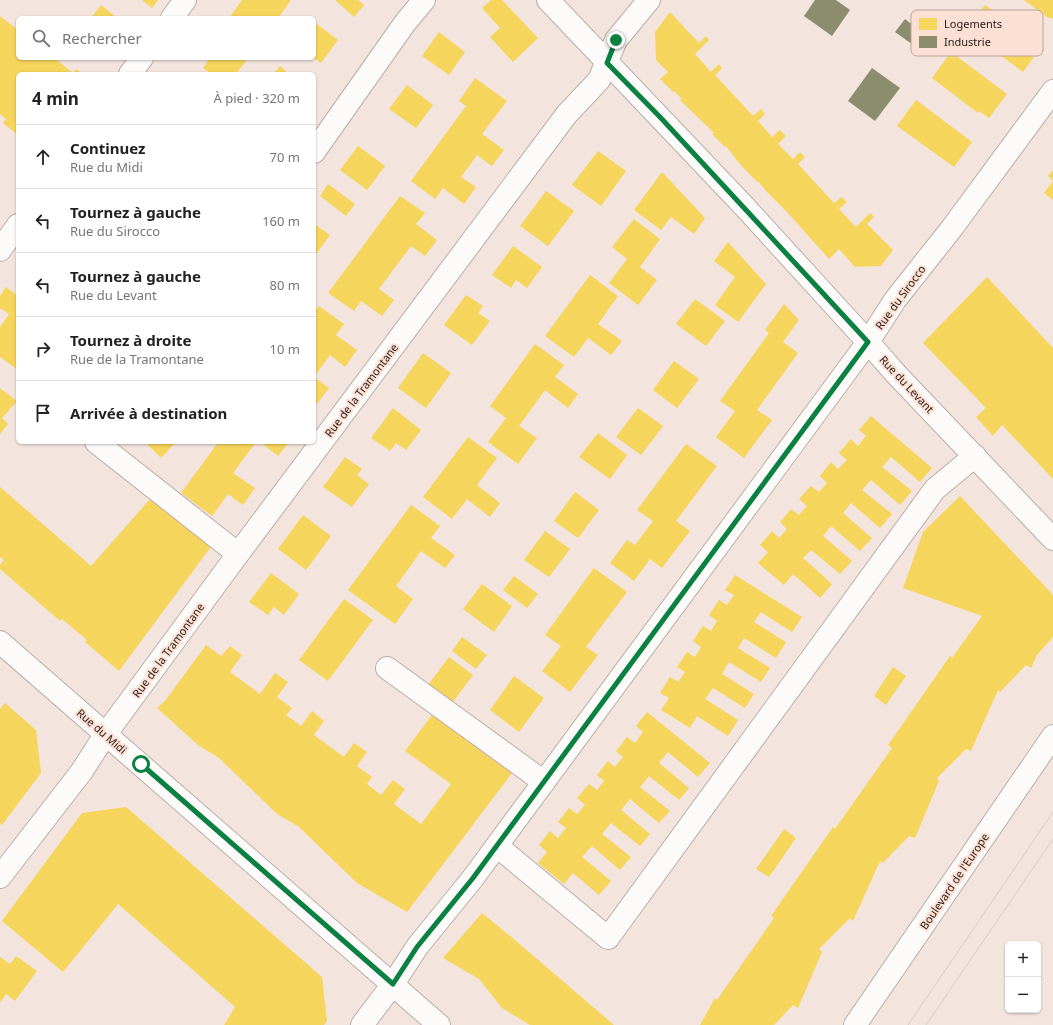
<!DOCTYPE html>
<html lang="fr">
<head>
<meta charset="utf-8">
<style>
  :root { --surface:#fff; --page:#f6f6f6; --text:#222; --muted:#767676; --line:#e0e0e0 }
  body { margin:0; font-family:"Noto Sans",sans-serif; background:var(--page); color:var(--text) }
  .controls { position:absolute; right:12px; bottom:12px; display:grid; overflow:hidden; border-radius:6px; box-shadow:0 1px 3px #0004 }
  .controls button { width:36px; height:36px; display:grid; place-items:center; padding:0; border:0; border-bottom:1px solid var(--line); background:var(--surface); color:var(--text); font:20px sans-serif }
  .stop { position:absolute; width:12px; height:12px; margin:-9px; border:3px solid #0b8043; border-radius:50%; background:#fff }
  .stop.end { background:#0b8043; border-color:#fff; box-shadow:0 1px 4px #0008 }
  .list { margin:0; padding:0; list-style:none }
  h2 { display:flex; justify-content:space-between; align-items:center; height:52px; margin:0; padding:0 16px; font-size:17px }
  h2 small { font-size:13px; font-weight:400; color:var(--muted) }
  .list li { display:grid; grid-template-columns:26px 1fr auto; gap:12px; align-items:center; box-sizing:border-box; height:64px; padding:0 16px; border-top:1px solid var(--line) }
  .list b { display:block; font-size:15px; white-space:nowrap }
  .list p { margin:0; font-size:13px; white-space:nowrap; color:var(--muted) }
  .list em { font-size:13px; font-style:normal; color:var(--muted) }
  .icon { flex:none; width:22px; height:22px; fill:none; stroke:currentColor; stroke-width:2; stroke-linecap:round; stroke-linejoin:round }
  .map { position:relative; flex:none; width:1053px; height:1025px; overflow:hidden }
  .search { position:absolute; background:var(--surface); box-shadow:0 1px 3px #0004; left:16px; top:16px; width:300px; height:44px; display:flex; align-items:center; gap:10px; box-sizing:border-box; padding:0 14px; border-radius:6px; color:var(--muted); font-size:15px }
  .panel { position:absolute; background:var(--surface); box-shadow:0 1px 3px #0004; left:16px; top:72px; width:300px; height:372px; border-radius:6px }
  .map>svg:first-child { display:block }
  .homes { fill:#f6d55c }
  .industry { fill:#8c8c6e }
  .lines { fill:none; stroke-linecap:round; stroke-linejoin:round }
  .street-casing { stroke:#baaea9; stroke-width:24 }
  .street { stroke:#fdfbfa; stroke-width:22 }
  .tram { stroke:#d3cfcd; stroke-width:1 }
  .route { stroke:#0b8043; stroke-width:5 }
  .labels { text-anchor:middle; dominant-baseline:central; stroke-width:4; stroke-linejoin:round; paint-order:stroke }
  .street-label { font-size:11px; fill:#241a16; stroke:#fce0d4 }
  .key { fill:#fce0d4; stroke:#bba59b; stroke-width:1 }
  .key-label { font-size:11px; fill:#241a16 }
</style>
</head>
<body>
<div class="map">
<svg width="1053" height="1025" viewBox="0 0 1053 1025">
  <rect width="100%" height="100%" fill="#f3e4dd"/>
  <g class="homes">
    <path d="M142,0H158L152,8Z"/>
    <path d="M242,0H291L278,18H229Z"/>
    <path d="M335,0H358L364,5L354,17Z"/>
    <path d="M491,0H502L538,38L513,62L490,37L500,28L482,8Z"/>
    <path d="M1024,0H1053V19L1047,17Z"/>
    <path d="M101,5L117,18H91Z"/>
    <path d="M985,5L1042,46L1023,72L966,30Z"/>
    <path d="M670,12L699,43L706,36L709,40L695,54L711,72L719,64L722,68L715,75L753,116L761,109L765,114L758,121L772,137L780,130L786,136L778,144L793,159L800,152L805,157L798,164L834,203L842,197L847,202L839,209L856,227L870,213L874,217L867,224L893,250L881,266L855,267L839,249L829,259L786,211L765,190L758,181L757,182L739,163L726,146L725,147L712,134L714,133L680,100L682,99L674,91L673,92L660,79L668,72L656,60L655,32Z"/>
    <path d="M0,16L18,30V58H54L73,73L76,69L83,74H18V135L3,123L6,119L0,114Z"/>
    <path d="M314,22L338,40L321,63L314,58Z"/>
    <path d="M439,32L465,52L449,75L422,56Z"/>
    <path d="M951,52L1007,94L989,118L979,111L978,113L932,78Z"/>
    <path d="M210,58H248L236,74H211L203,68Z"/>
    <path d="M280,66L289,74H273Z"/>
    <path d="M475,78L507,101L482,134L504,150L492,166L477,155L461,177L476,187L464,204L443,188L435,199L411,181L466,106L459,101Z"/>
    <path d="M407,85L433,105L416,128L389,109Z"/>
    <path d="M916,100L972,142L954,167L897,126Z"/>
    <path d="M358,146L385,166L367,190L340,170Z"/>
    <path d="M598,151L626,171L601,206L572,185Z"/>
    <path d="M1053,170V181L1048,176Z"/>
    <path d="M662,172L705,218L694,234L671,217L661,230L634,210Z"/>
    <path d="M1053,181V200L1044,193Z"/>
    <path d="M328,184L355,204L346,216L320,196Z"/>
    <path d="M546,191L574,211L548,246L520,226Z"/>
    <path d="M400,196L425,213L416,224L437,240L425,256L411,246L379,289L394,300L382,316L361,301L354,311L328,293Z"/>
    <path d="M634,219L660,239L640,267L657,280L638,305L609,283L627,259L612,247Z"/>
    <path d="M314,224L330,235L314,257Z"/>
    <path d="M728,242L766,284L738,322L715,305L735,277L714,261Z"/>
    <path d="M513,246L542,267L527,288L516,280L511,288L492,275Z"/>
    <path d="M590,275L618,296L598,324L622,341L611,355L588,338L574,357L545,336Z"/>
    <path d="M987,277L1053,348V479L1002,425L993,436L976,417L986,408L923,343Z"/>
    <path d="M6,287L18,296V370L0,357V327L9,314L0,308V296Z"/>
    <path d="M466,295L483,306L478,313L490,321L472,345L444,325Z"/>
    <path d="M695,299L725,321L706,346L676,324Z"/>
    <path d="M784,304L799,320L783,342L798,353L757,410L772,420L744,458L716,437L735,411L720,401L769,333L765,330Z"/>
    <path d="M319,306L344,324L336,335L357,350L345,367L330,355L314,377L329,388L317,404L314,402V312Z"/>
    <path d="M535,344L564,365L555,377L578,394L568,408L545,390L519,426L537,438L518,464L488,442L506,418L490,406Z"/>
    <path d="M423,353L451,373L426,408L398,388Z"/>
    <path d="M674,361L699,379L677,408L653,390Z"/>
    <path d="M0,388L17,401L2,418L8,424L0,434Z"/>
    <path d="M393,408L421,430L406,450L396,443L390,451L371,438Z"/>
    <path d="M638,408L663,426L641,455L616,437Z"/>
    <path d="M871,416L932,468L920,482L891,457L882,467L912,491L900,505L871,480L862,490L892,514L880,528L851,503L843,513L872,538L860,551L831,526L823,536L852,561L840,574L811,550L803,558L832,584L820,598L793,574L784,585L758,563L768,552L760,545L772,531L779,538L787,529L780,522L791,509L799,515L807,506L799,499L811,486L819,492L827,483L820,476L831,462L838,469L847,460L839,453L851,439L858,446L866,436L859,430Z"/>
    <path d="M598,433L627,455L610,479L579,457Z"/>
    <path d="M468,437L497,458L477,485L500,503L490,517L467,499L452,519L423,497Z"/>
    <path d="M145,442H176L161,458Z"/>
    <path d="M213,442H256L233,473L255,488L243,505L228,494L212,516L181,493L217,444Z"/>
    <path d="M260,442H289L278,456Z"/>
    <path d="M686,444L717,466L676,521L690,531L662,568L650,559L634,581L610,563L627,540L635,545L653,521L637,510Z"/>
    <path d="M345,457L362,469L357,475L369,484L352,507L323,487Z"/>
    <path d="M0,487L91,566L151,498L213,544L119,671L85,642L87,640L62,619L60,621L0,569V565L4,560L0,557Z"/>
    <path d="M575,492L599,510L578,538L554,521Z"/>
    <path d="M960,496L1053,595V637L1037,655L1031,668L1026,665L1000,692L998,690L971,751L966,749L937,778L939,781L915,838L909,836L883,863L880,861L853,921L850,918L819,949L822,952L798,1008L793,1005L774,1025H700L715,998L717,1000L774,918L771,916L833,827L835,829L892,748L888,745L950,656L952,658L982,616L903,588L923,532Z"/>
    <path d="M411,505L440,526L431,538L455,555L445,568L421,551L396,586L413,599L395,624L348,590Z"/>
    <path d="M303,515L331,536L306,570L278,549Z"/>
    <path d="M545,531L570,549L549,577L524,560Z"/>
    <path d="M594,568L627,592L586,647L598,655L570,692L542,671L561,646L545,635Z"/>
    <path d="M271,573L299,594L284,615L274,607L268,615L249,602Z"/>
    <path d="M735,575L802,617L792,632L761,612L754,622L786,642L776,658L744,638L738,648L770,668L761,682L729,662L722,674L754,694L745,708L713,688L705,699L738,720L728,736L697,716L690,728L661,710L669,698L660,693L670,677L678,682L685,672L677,667L687,652L695,657L701,647L693,641L703,626L711,631L717,621L709,615L719,600L727,605L734,595L725,590Z"/>
    <path d="M514,576L538,594L527,608L503,590Z"/>
    <path d="M482,584L512,606L494,632L463,609Z"/>
    <path d="M344,599L373,620L328,681L299,660Z"/>
    <path d="M462,637L487,655L476,669L452,651Z"/>
    <path d="M206,645L221,656L230,646L242,655L230,672L260,694L275,673L288,682L277,697L292,708L286,715L301,726L312,711L324,721L314,735L344,757L354,743L367,752L357,766L372,777L367,784L381,795L393,780L405,789L394,804L421,824L451,784L405,751L432,715L512,773L407,912L357,883L299,827L277,814L219,758L198,745L157,708L165,701Z"/>
    <path d="M449,657L473,675L452,703L428,685Z"/>
    <path d="M893,667L906,676L886,705L874,696Z"/>
    <path d="M514,676L544,698L519,732L490,710Z"/>
    <path d="M5,703L36,730L41,773L2,825L0,823V709Z"/>
    <path d="M647,712L710,763L698,777L668,752L659,763L689,788L679,800L649,776L640,787L670,811L659,823L630,799L621,810L650,834L640,846L611,823L602,834L631,857L620,870L592,846L582,857L611,881L599,895L573,873L564,884L538,863L547,852L539,845L550,831L558,838L566,828L558,822L569,808L577,814L585,805L577,798L589,784L597,790L604,781L597,775L608,761L615,767L623,757L616,751L627,737L635,743L643,732L636,726Z"/>
    <path d="M126,807L322,977L327,1021L324,1025H224L235,1007L118,904L63,972L2,921L82,813Z"/>
    <path d="M784,829L796,838L769,877L756,869Z"/>
    <path d="M482,913L515,940L614,1025H530L502,1008L479,979L443,958Z"/>
    <path d="M16,956L37,971L15,1001L6,994L0,1003V957L10,964Z"/>
  </g>
  <g class="industry">
    <path d="M815,0H836L850,10L832,36L804,16Z"/>
    <path d="M905,19L932,40L923,52L895,32Z"/>
    <path d="M872,68L900,88L875,121L848,101Z"/>
  </g>
  <g class="lines">
    <defs>
      <g id="street">
        <path d="M548,0L743,205L868,342L896,374L1053,539"/>
        <path d="M172,18L185,0"/>
        <path d="M130,74L142,58"/>
        <path d="M314,152L405,23L424,0"/>
        <path d="M0,250L18,225"/>
        <path d="M96,442L238,554"/>
        <path d="M0,642L439,1025"/>
        <path d="M387,668L544,782"/>
        <path d="M497,846L608,938L935,489L975,456"/>
        <path d="M0,877L82,771L105,735L238,554L567,114L599,80L616,40L649,0"/>
        <path d="M362,1025L393,984L417,947L473,878L868,342L895,300L952,228L1053,91"/>
        <path d="M855,1025L1053,736"/>
      </g>
    </defs>
    <use href="#street" class="street-casing"/>
    <use href="#street" class="street"/>
    <g class="tram">
      <path d="M908,1025L1053,812"/>
      <path d="M926,1025L1053,839"/>
    </g>
  </g>
  <g class="lines">
    <path class="route" d="M141,764L393,984L417,947L473,878L868,342L660,117L607,63L616,40"/>
  </g>
  <g class="labels">
    <g class="street-label">
      <text transform="translate(900 297) rotate(-54)">Rue du Sirocco</text>
      <text transform="translate(907 384) rotate(47)">Rue du Levant</text>
      <text transform="translate(361 390) rotate(-53)">Rue de la Tramontane</text>
      <text transform="translate(168 650) rotate(-54)">Rue de la Tramontane</text>
      <text transform="translate(102 731) rotate(41)">Rue du Midi</text>
      <text transform="translate(954 881) rotate(-56)">Boulevard de l'Europe</text>
    </g>
  </g>
  <rect x="911" y="10" width="132" height="46" rx="6" class="key"/>
  <rect x="919" y="18" width="18" height="12" fill="#f6d55c"/>
  <rect x="919" y="36" width="18" height="12" fill="#8c8c6e"/>
  <g class="key-label">
    <text x="944" y="28">Logements</text>
    <text x="944" y="46">Industrie</text>
  </g>
</svg>
<div class="controls">
<button>+</button>
<button>−</button>
</div>
<div class="stop" style="left:141px;top:764px"></div>
<div class="stop end" style="left:616px;top:40px"></div>
<div class="search"><svg class="icon" aria-label="search" viewBox="0 0 24 24"><circle cx="10" cy="10" r="6"/><path d="M15 15l6 6"/></svg>Rechercher</div>
<section class="panel">
<h2>4 min<small>À pied · 320 m</small></h2>
<ul class="list">
<li><svg class="icon" aria-label="ahead" viewBox="0 0 24 24"><path d="M12 20V5M6 11l6-6 6 6"/></svg><div><b>Continuez</b><p>Rue du Midi</p></div><em>70 m</em></li>
<li><svg class="icon" aria-label="left" viewBox="0 0 24 24"><path d="M17 20v-9H6M10 6l-5 5 5 5"/></svg><div><b>Tournez à gauche</b><p>Rue du Sirocco</p></div><em>160 m</em></li>
<li><svg class="icon" aria-label="left" viewBox="0 0 24 24"><path d="M17 20v-9H6M10 6l-5 5 5 5"/></svg><div><b>Tournez à gauche</b><p>Rue du Levant</p></div><em>80 m</em></li>
<li><svg class="icon" aria-label="right" viewBox="0 0 24 24"><path d="M7 20v-9h11M14 6l5 5-5 5"/></svg><div><b>Tournez à droite</b><p>Rue de la Tramontane</p></div><em>10 m</em></li>
<li><svg class="icon" aria-label="arrive" viewBox="0 0 24 24"><path d="M6 21V4h12l-3 4 3 4H6"/></svg><div><b>Arrivée à destination</b></div></li>
</ul>
</section>
</div>
</body>
</html>
